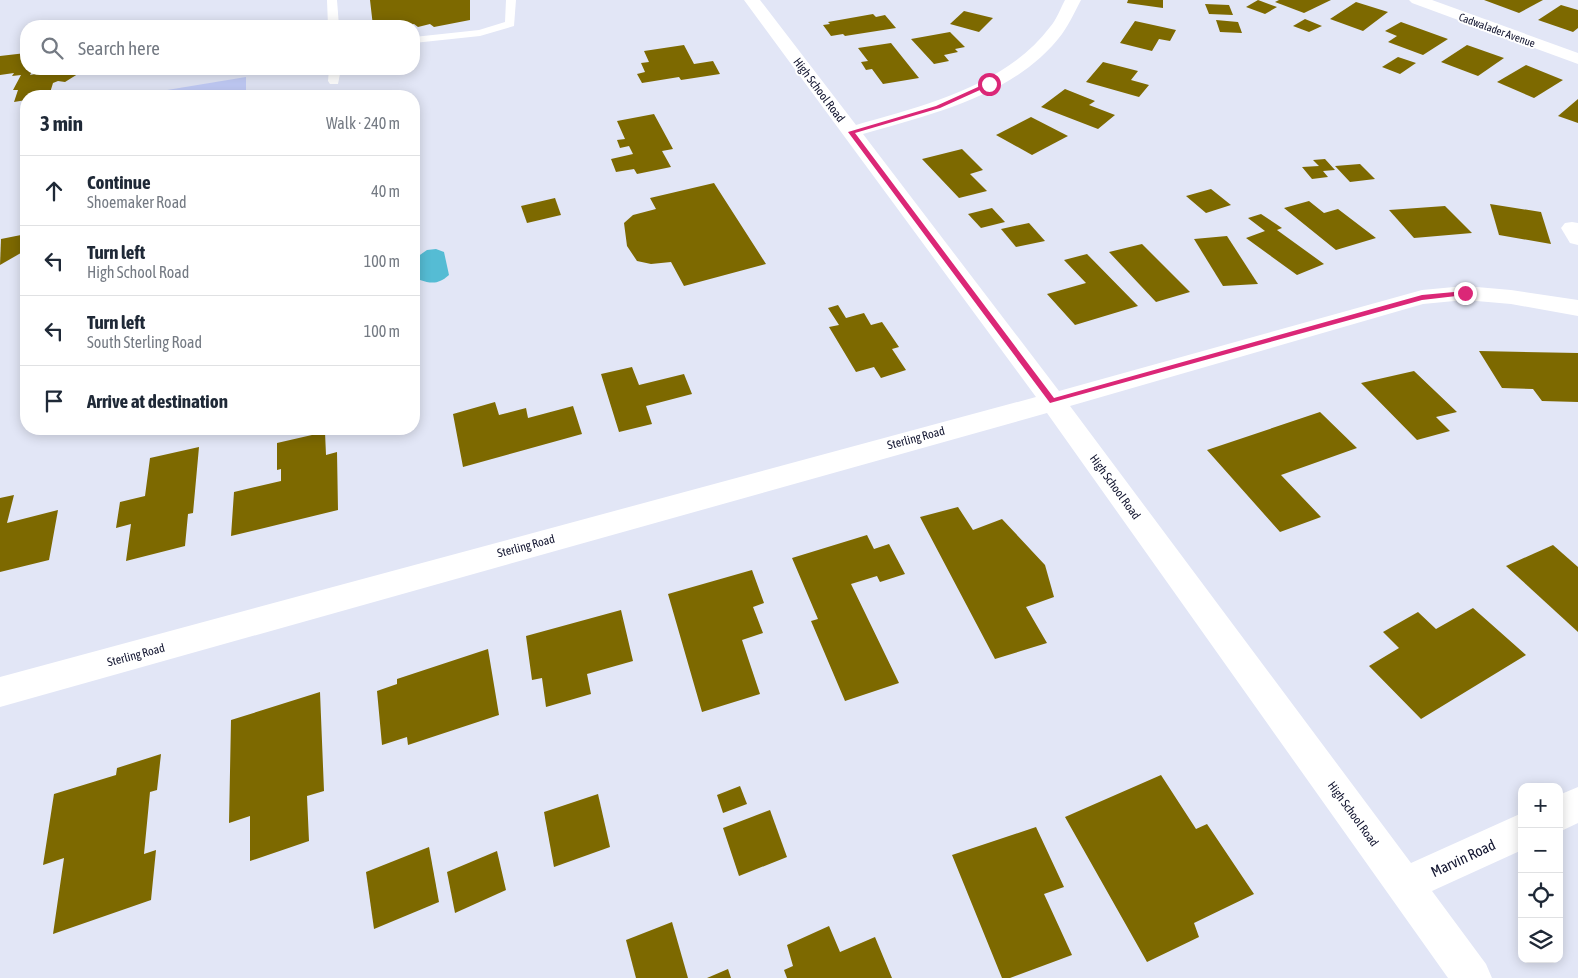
<!DOCTYPE html>
<html lang="en">
<head>
<meta charset="utf-8">
<style>
  :root { --surface:#fff; --page:#f2f2f3; --text:#1f2937; --muted:#747a83; --line:#e0e1e3 }
  body { margin:0; font-family:"Asap Condensed",sans-serif; background:var(--page); color:var(--text) }
  .controls { position:absolute; right:15px; bottom:15px; display:grid; overflow:hidden; border-radius:10px; box-shadow:0 2px 12px #0003 }
  .controls button { width:45px; height:45px; display:grid; place-items:center; padding:0; border:0; border-bottom:1px solid var(--line); background:var(--surface); color:var(--text); font:25px sans-serif }
  .stop { position:absolute; width:15px; height:15px; margin:-11px; border:4px solid #db2777; border-radius:50%; background:#fff }
  .stop.end { background:#db2777; border-color:#fff; box-shadow:0 1px 5px #0008 }
  .list { margin:0; padding:0; list-style:none }
  h2 { display:flex; justify-content:space-between; align-items:center; height:65px; margin:0; padding:0 20px; font-size:21px }
  h2 small { font-size:16px; font-weight:400; color:var(--muted) }
  .list li { display:grid; grid-template-columns:32px 1fr auto; gap:15px; align-items:center; box-sizing:border-box; height:70px; padding:0 20px; border-top:1px solid var(--line) }
  .list b { display:block; font-size:19px; white-space:nowrap }
  .list p { margin:0; font-size:16px; white-space:nowrap; color:var(--muted) }
  .list em { font-size:16px; font-style:normal; color:var(--muted) }
  .icon { flex:none; width:28px; height:28px; fill:none; stroke:currentColor; stroke-width:2; stroke-linecap:round; stroke-linejoin:round }
  .map { position:relative; flex:none; width:1578px; height:978px; overflow:hidden }
  .search { position:absolute; background:var(--surface); box-shadow:0 2px 12px #0003; left:20px; top:20px; width:400px; height:55px; display:flex; align-items:center; gap:12px; box-sizing:border-box; padding:0 18px; border-radius:20px; color:var(--muted); font-size:19px }
  .panel { position:absolute; background:var(--surface); box-shadow:0 2px 12px #0003; left:20px; top:90px; width:400px; height:345px; border-radius:20px }
  .map>svg:first-child { display:block }
  .green { fill:#c2ccf7 }
  .water { fill:#55bcd4 }
  .building { fill:#7d6900 }
  .lines { fill:none; stroke-linecap:round; stroke-linejoin:round }
  .lane { fill:#fff; fill-rule:evenodd }
  .street { fill:#fff; fill-rule:evenodd }
  .route { fill:#db2777 }
  .labels { text-anchor:middle; dominant-baseline:central; stroke-width:4; stroke-linejoin:round; paint-order:stroke }
  .far-street-label { font-size:11px; fill:#11142f; stroke:#fff }
  .street-label { font-size:12px; fill:#11142f; stroke:#fff }
  .near-street-label { font-size:15px; fill:#11142f; stroke:#fff }
</style>
</head>
<body>
<div class="map">
<svg width="1578" height="978" viewBox="0 0 1578 978">
  <rect width="100%" height="100%" fill="#e2e6f6"/>
  <path class="green" d="M246,77V96H155V92Z"/>
  <path class="water" d="M436,249L444,252L449,275C439,284 432,284 420,280L417,257L427,250Z"/>
  <g class="building">
    <path d="M370,0H470V20L434,27L430,24L418,27L414,24L398,26H373Z"/>
    <path d="M1128,0H1163V8L1127,3Z"/>
    <path d="M1258,0L1277,7L1265,14L1246,7Z"/>
    <path d="M1279,0H1331L1304,13L1275,2Z"/>
    <path d="M1484,0H1543L1519,13Z"/>
    <path d="M1356,2L1388,12L1363,31L1330,19Z"/>
    <path d="M1205,4L1229,5L1233,15L1209,14Z"/>
    <path d="M1561,5L1578,10V28L1573,32L1538,20Z"/>
    <path d="M964,11L993,18L979,32L950,24Z"/>
    <path d="M873,14L876,17L885,15L896,28L845,36L843,34L831,36L823,25L830,24L828,22Z"/>
    <path d="M1305,19L1322,26L1309,32L1293,26Z"/>
    <path d="M1216,20L1238,22L1242,33L1220,32Z"/>
    <path d="M1135,21L1176,30L1170,41L1159,39L1152,51L1120,43Z"/>
    <path d="M1401,22L1448,39L1423,55L1388,42L1397,36L1385,31Z"/>
    <path d="M950,32L965,47L955,49L958,52L944,55L949,61L934,64L911,39Z"/>
    <path d="M891,43L919,78L883,84L872,69L866,70L861,62L868,61L858,48Z"/>
    <path d="M684,45L694,64L713,61L720,74L681,80L679,77L642,83L637,74L645,72L641,63L649,62L644,51Z"/>
    <path d="M1467,45L1504,58L1478,76L1441,62Z"/>
    <path d="M26,53V69H33L30,75L41,73L49,69H73L81,72L65,82L58,81L53,83L49,96H26V100L14,102L18,90H13L21,75L12,76L14,73L0,75V56Z"/>
    <path d="M1398,57L1416,63L1400,74L1382,67Z"/>
    <path d="M1103,62L1138,71L1131,80L1149,85L1139,97L1086,82Z"/>
    <path d="M1526,65L1563,80L1534,98L1497,82Z"/>
    <path d="M1065,89L1095,101L1089,105L1115,115L1098,129L1041,107Z"/>
    <path d="M1578,99V123L1558,116Z"/>
    <path d="M654,114L673,149L662,151L671,167L637,174L634,169L616,172L611,159L633,154L629,146L620,148L617,140L625,139L617,121Z"/>
    <path d="M1031,117L1068,136L1032,155L996,135Z"/>
    <path d="M962,149L983,170L970,174L987,191L959,198L922,159Z"/>
    <path d="M1325,159L1335,170L1323,171L1328,177L1312,179L1302,167L1319,166L1313,160Z"/>
    <path d="M1360,164L1375,179L1350,182L1335,166Z"/>
    <path d="M714,183L766,264L684,286L671,262L651,264L637,261L627,246L624,223L633,215L656,209L650,198Z"/>
    <path d="M1211,189L1231,205L1206,213L1186,196Z"/>
    <path d="M555,198L561,215L527,223L521,206Z"/>
    <path d="M1309,201L1324,213L1338,209L1376,238L1336,250L1284,208Z"/>
    <path d="M1490,204L1541,212L1551,244L1499,235Z"/>
    <path d="M1445,206L1472,233L1414,238L1389,210Z"/>
    <path d="M992,208L1005,222L981,228L968,214Z"/>
    <path d="M1261,214L1282,228L1277,230L1324,264L1297,275L1246,238L1265,231L1248,218Z"/>
    <path d="M1029,223L1045,241L1016,247L1001,229Z"/>
    <path d="M26,234V250L0,265L1,239Z"/>
    <path d="M1227,236L1258,284L1223,286L1194,239Z"/>
    <path d="M1142,244L1190,292L1156,302L1109,252Z"/>
    <path d="M1087,254L1138,306L1075,325L1047,294L1086,283L1064,260Z"/>
    <path d="M838,305L846,318L864,313L871,325L882,322L899,347L892,349L906,370L881,378L874,367L856,372L829,327L839,325L828,308Z"/>
    <path d="M1479,351L1578,353V402L1542,401L1533,389L1502,388Z"/>
    <path d="M632,367L639,385L684,374L692,394L646,406L652,424L619,432L601,374Z"/>
    <path d="M1414,371L1457,412L1436,417L1450,431L1417,440L1361,383Z"/>
    <path d="M495,402L499,415L526,408L528,418L573,406L582,434L463,467L453,414Z"/>
    <path d="M1320,412L1357,448L1281,475L1321,517L1280,532L1207,450Z"/>
    <path d="M325,432L326,455L337,452L338,510L231,536L234,492L281,481V469L277,470V443Z"/>
    <path d="M199,447L193,513L188,514L185,546L126,561L131,524L116,528L120,502L145,496L150,458Z"/>
    <path d="M14,495L7,523L58,510L49,560L0,572V498Z"/>
    <path d="M958,507L973,530L1002,519L1045,565L1054,597L1026,607L1047,643L995,659L920,517Z"/>
    <path d="M867,535L874,549L889,544L905,574L880,582L877,576L851,584L899,683L845,701L811,621L818,619L792,558Z"/>
    <path d="M1553,545L1578,567V632L1506,566Z"/>
    <path d="M752,570L764,603L753,607L763,633L742,640L760,694L702,712L668,594Z"/>
    <path d="M1473,608L1526,655L1421,719L1369,666L1399,648L1383,632L1418,612L1436,629Z"/>
    <path d="M621,610L633,661L587,674L591,694L546,707L542,678L532,680L526,636Z"/>
    <path d="M488,649L499,715L408,745L407,737L382,745L377,691L397,684V679Z"/>
    <path d="M320,692L324,791L307,796L309,841L250,861V816L229,823L231,720Z"/>
    <path d="M161,754L157,790L150,792L144,854L156,850L151,900L53,934L64,858L43,865L54,794L116,775L117,768Z"/>
    <path d="M1161,775L1196,829L1207,824L1254,894L1194,923L1199,937L1147,962L1065,817Z"/>
    <path d="M740,786L747,804L723,813L717,795Z"/>
    <path d="M598,794L610,847L554,867L544,812Z"/>
    <path d="M770,810L787,857L739,876L723,828Z"/>
    <path d="M1036,827L1064,887L1044,894L1072,955L1010,978H1002L952,855Z"/>
    <path d="M429,847L439,902L374,929L366,872Z"/>
    <path d="M497,851L506,890L455,913L447,872Z"/>
    <path d="M672,922L688,978H636L626,940Z"/>
    <path d="M829,926L840,952L875,937L892,978H787L784,970L793,966L787,945Z"/>
    <path d="M728,969L731,978H707Z"/>
  </g>
  <g class="lines">
    <g class="lane">
      <path d="M327,0H337L339,26H328Z"/>
      <path d="M506,0H516L514,26L480,36L414,43V37L479,30L505,22Z"/>
      <path d="M329,69H341L338,84H330L328,81Z"/>
    </g>
    <g class="street">
      <path d="M744,0H760L856,125C923,106 1006,86 1050,27C1057,19 1060,9 1065,0H1081C1075,11 1070,23 1062,34C1016,95 933,114 863,134L1059,391L1422,290L1465,286L1511,290L1578,300V316L1511,304L1465,300L1423,304L1070,406L1411,863L1522,813V850L1432,891L1486,964L1492,978H1448L1047,413L0,707V677L1036,397Z"/>
      <path d="M1409,0H1432L1578,53V64L1412,3Z"/>
      <path d="M1572,222L1578,223V245L1570,243L1561,228L1565,223Z"/>
      <path d="M1578,787V823L1559,832V795Z"/>
    </g>
  </g>
  <path class="route" d="M989,82L991,85L940,108L855,133L1054,398L1422,295L1465,291L1468,293L1465,295L1422,300L1050,403L848,132L936,106Z"/>
  <g class="labels">
    <g class="far-street-label">
      <text transform="translate(1497 30) rotate(20)">Cadwalader Avenue</text>
    </g>
    <g class="street-label">
      <text transform="translate(819 90) rotate(53)">High School Road</text>
      <text transform="translate(916 438) rotate(-15)">Sterling Road</text>
      <text transform="translate(1115 487) rotate(54)">High School Road</text>
      <text transform="translate(526 546) rotate(-15)">Sterling Road</text>
      <text transform="translate(136 655) rotate(-15)">Sterling Road</text>
      <text transform="translate(1353 814) rotate(54)">High School Road</text>
    </g>
    <g class="near-street-label">
      <text transform="translate(1463 858) rotate(-25)">Marvin Road</text>
    </g>
  </g>
</svg>
<div class="controls">
<button>+</button>
<button>−</button>
<button><svg class="icon" aria-label="locate" viewBox="0 0 24 24"><circle cx="12" cy="12" r="6"/><path d="M12 2v4M12 18v4M2 12h4M18 12h4"/></svg></button>
<button><svg class="icon" aria-label="layers" viewBox="0 0 24 24"><path d="M12 4l9 5-9 5-9-5zM3 14l9 5 9-5"/></svg></button>
</div>
<div class="stop" style="left:989px;top:84px"></div>
<div class="stop end" style="left:1465px;top:293px"></div>
<div class="search"><svg class="icon" aria-label="search" viewBox="0 0 24 24"><circle cx="10" cy="10" r="6"/><path d="M15 15l6 6"/></svg>Search here</div>
<section class="panel">
<h2>3 min<small>Walk · 240 m</small></h2>
<ul class="list">
<li><svg class="icon" aria-label="ahead" viewBox="0 0 24 24"><path d="M12 20V5M6 11l6-6 6 6"/></svg><div><b>Continue</b><p>Shoemaker Road</p></div><em>40 m</em></li>
<li><svg class="icon" aria-label="left" viewBox="0 0 24 24"><path d="M17 20v-9H6M10 6l-5 5 5 5"/></svg><div><b>Turn left</b><p>High School Road</p></div><em>100 m</em></li>
<li><svg class="icon" aria-label="left" viewBox="0 0 24 24"><path d="M17 20v-9H6M10 6l-5 5 5 5"/></svg><div><b>Turn left</b><p>South Sterling Road</p></div><em>100 m</em></li>
<li><svg class="icon" aria-label="arrive" viewBox="0 0 24 24"><path d="M6 21V4h12l-3 4 3 4H6"/></svg><div><b>Arrive at destination</b></div></li>
</ul>
</section>
</div>
</body>
</html>
